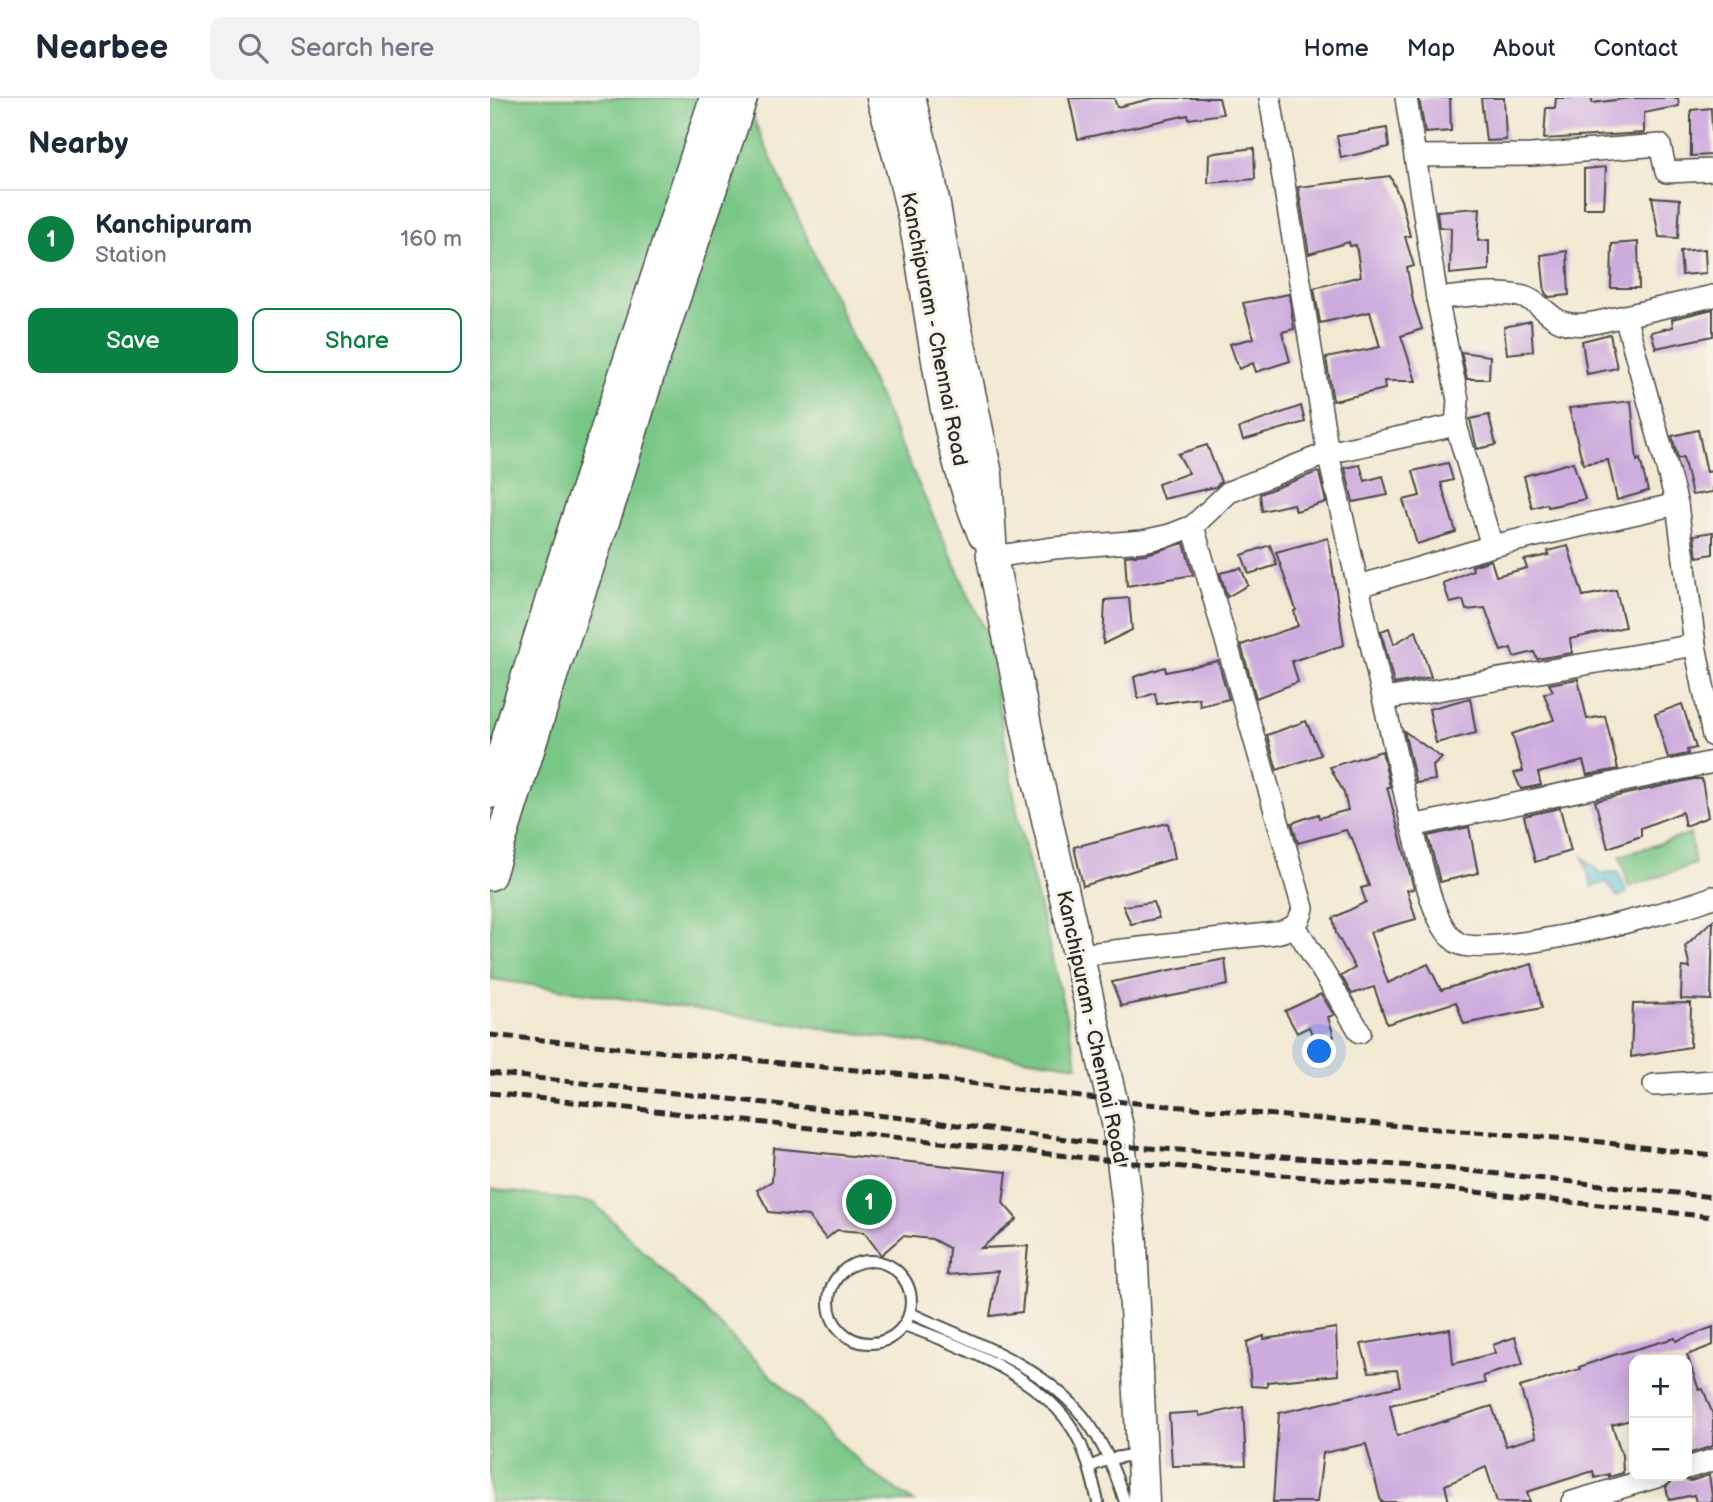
<!DOCTYPE html>
<html lang="en">
<head>
<meta charset="utf-8">
<style>
  :root { --surface:#fff; --page:#f2f2f3; --text:#1f2937; --muted:#747a83; --line:#e0e1e3; --accent:#0b8043 }
  body { margin:0; font-family:"Balsamiq Sans",sans-serif; background:var(--page); color:var(--text) }
  .controls { position:absolute; right:21px; bottom:21px; display:grid; overflow:hidden; border-radius:14px; box-shadow:0 4px 18px #0003 }
  .controls button { width:63px; height:63px; display:grid; place-items:center; padding:0; border:0; border-bottom:2px solid var(--line); background:var(--surface); color:var(--text); font:35px sans-serif }
  .you { position:absolute; left:830px; top:954px; width:24px; height:24px; margin:-18px; border:5px solid #fff; border-radius:50%; background:#1a73e8; box-shadow:0 0 0 10px #1a73e833 }
  .badge { display:grid; place-items:center; width:46px; height:46px; border-radius:50%; background:var(--accent); color:#fff; font-size:23px; font-weight:700 }
  .pin { position:absolute; translate:-50% -50%; border:4px solid #fff; box-shadow:0 2px 7px #0006 }
  .list { margin:0; padding:0; list-style:none }
  h2 { display:flex; justify-content:space-between; align-items:center; height:91px; margin:0; padding:0 28px; font-size:30px }
  h2 small { font-size:23px; font-weight:400; color:var(--muted) }
  .list li { display:grid; grid-template-columns:46px 1fr auto; gap:21px; align-items:center; box-sizing:border-box; height:98px; padding:0 28px; border-top:2px solid var(--line) }
  .list b { display:block; font-size:26px; white-space:nowrap }
  .list p { margin:0; font-size:23px; white-space:nowrap; color:var(--muted) }
  .list em { font-size:23px; font-style:normal; color:var(--muted) }
  .actions { display:flex; gap:14px; padding:21px 28px }
  .actions a { flex:1; padding:16px 0; border:2px solid var(--accent); border-radius:14px; text-align:center; font-size:24px; color:var(--accent) }
  .actions .main { background:var(--accent); color:#fff }
  .icon { flex:none; width:38px; height:38px; fill:none; stroke:currentColor; stroke-width:2; stroke-linecap:round; stroke-linejoin:round }
  .map { position:relative; flex:none; width:1223px; height:1404px; overflow:hidden }
  header { display:flex; align-items:center; gap:42px; box-sizing:border-box; height:98px; padding:0 35px; background:var(--surface); border-bottom:2px solid var(--line) }
  header strong { font-size:33px }
  nav { display:flex; gap:38px; margin-inline-start:auto; font-size:24px }
  .search { width:490px; height:63px; background:var(--page); display:flex; align-items:center; gap:18px; box-sizing:border-box; padding:0 24px; border-radius:14px; color:var(--muted); font-size:26px }
  main { display:flex }
  aside { flex:1; background:var(--surface) }
  .map>svg:first-child { display:block }
  .green { fill:#79c787; stroke:#527959; stroke-width:2 }
  .water { fill:#57c2d2; stroke:#41767e; stroke-width:2 }
  .building { fill:#cdabde }
  .lines { fill:none; stroke-linecap:round; stroke-linejoin:round }
  .lane-casing { stroke:#494844; stroke-width:14 }
  .street-casing { stroke:#494844; stroke-width:24 }
  .secondary-casing { stroke:#494844; stroke-width:33 }
  .lane { stroke:#fff; stroke-width:10 }
  .street { stroke:#fff; stroke-width:21 }
  .secondary { stroke:#fff; stroke-width:30 }
  .rail { stroke:#2b2b2b; stroke-width:5; stroke-dasharray:10 5; stroke-linecap:butt }
  .labels { text-anchor:middle; dominant-baseline:central; stroke-width:6; stroke-linejoin:round; paint-order:stroke }
  .street-label { font-size:21px; fill:#2b2b2b; stroke:#f7f3e8 }
</style>
</head>
<body>
<header>
<strong>Nearbee</strong>
<div class="search"><svg class="icon" aria-label="search" viewBox="0 0 24 24"><circle cx="10" cy="10" r="6"/><path d="M15 15l6 6"/></svg>Search here</div>
<nav><a>Home</a><a>Map</a><a>About</a><a>Contact</a></nav>
</header>
<main>
<aside>
<h2>Nearby<small></small></h2>
<ul class="list">
<li><span class="badge">1</span><div><b>Kanchipuram</b><p>Station</p></div><em>160 m</em></li>
</ul>
<div class="actions"><a class="main">Save</a><a>Share</a></div>
</aside>
<div class="map">
<svg width="1223" height="1404" viewBox="0 0 1223 1404">
  <rect width="100%" height="100%" fill="#f7f3e8"/>
  <filter id="ink" filterUnits="userSpaceOnUse"><feTurbulence type="fractalNoise" baseFrequency=".0143" numOctaves="2"/><feDisplacementMap in="SourceGraphic" scale="14" xChannelSelector="R" yChannelSelector="G"/><feConvolveMatrix kernelMatrix="1 2 1 2 8 2 1 2 1" color-interpolation-filters="sRGB"/></filter>
  <filter id="wash" filterUnits="userSpaceOnUse"><feTurbulence type="fractalNoise" baseFrequency=".00686" numOctaves="4" result="noise"/><feDisplacementMap in="SourceGraphic" scale="28" xChannelSelector="R" yChannelSelector="G"/><feGaussianBlur stdDeviation="1.57" result="paint"/><feColorMatrix in="noise" values="0 0 0 0 0 0 0 0 0 0 0 0 0 0 0 0 0 1.4 0 .05"/><feComposite in="paint" operator="in"/></filter>
  <g filter="url(#wash)">
    <rect width="100%" height="100%" fill="#f3e9d3"/>
    <g class="green">
      <path d="M0,0H258L266,27L496,535L529,724L588,968L1,881Z"/>
      <path d="M1200,736L1205,766L1139,789L1130,758Z"/>
      <path d="M0,1091L104,1105L378,1372L424,1404H0Z"/>
    </g>
    <path class="water" d="M1093,759L1110,775L1128,774L1137,795L1127,799L1117,784L1102,789Z"/>
    <g id="blocks">
      <g class="building">
        <path d="M579,0H624L627,9L665,0H729L733,16L699,21L698,17L588,41Z"/>
        <path d="M929,0H960L961,33L935,35Z"/>
        <path d="M991,0H1014L1016,42L996,43Z"/>
        <path d="M1066,0H1102V5L1141,0H1188L1189,8L1154,15V35L1054,41L1056,10H1065Z"/>
        <path d="M1221,10L1223,57L1201,58V12Z"/>
        <path d="M897,30L899,49L851,60L847,38Z"/>
        <path d="M764,50L765,81L718,85L719,56Z"/>
        <path d="M1116,69L1114,110H1094V71Z"/>
        <path d="M900,78L911,102L920,138L915,139L924,168L917,170L923,203L932,231L911,238L926,283H894L895,291L843,303L836,260L890,249L880,214L830,225L824,190L871,178L866,147L860,148L859,144L819,156L808,89Z"/>
        <path d="M1162,99L1190,101L1188,140L1169,139Z"/>
        <path d="M990,110L988,143L999,142V172L960,176L961,130L949,129L947,113Z"/>
        <path d="M1148,144L1149,190H1121L1122,146Z"/>
        <path d="M1215,151L1216,175L1192,177L1190,153Z"/>
        <path d="M1077,153L1079,197L1059,199L1055,195L1051,157Z"/>
        <path d="M799,196L804,231L792,234L800,263L766,274L763,265L749,271L740,246L764,240L753,205Z"/>
        <path d="M1223,211V238L1166,250L1161,234L1183,229L1182,221Z"/>
        <path d="M1041,223L1043,253L1017,256L1014,229Z"/>
        <path d="M1120,236L1127,270L1097,276L1092,243Z"/>
        <path d="M971,254L1000,258L999,281H977Z"/>
        <path d="M1141,303L1147,363L1150,361L1158,393L1127,402L1118,362L1093,366L1079,310Z"/>
        <path d="M811,308L815,324L753,342L749,330Z"/>
        <path d="M999,317L1006,347L987,351L980,321Z"/>
        <path d="M1208,332L1217,374L1223,373V394L1202,397L1193,359L1188,361L1182,338Z"/>
        <path d="M717,347L731,384L725,389L673,401L668,386L699,375L688,356Z"/>
        <path d="M1083,364L1095,401L1058,409L1057,406L1042,410L1034,378Z"/>
        <path d="M958,365L963,382L951,385L966,434L927,446L913,402L930,398L923,373Z"/>
        <path d="M870,367L875,383L893,378L898,397L863,404L855,370Z"/>
        <path d="M827,374L829,375L836,404L806,413L803,406L772,413L770,396Z"/>
        <path d="M1223,434V456L1207,459L1204,437Z"/>
        <path d="M838,440L854,547L802,563L808,584L766,600L751,547L808,528L804,513L806,512L786,454Z"/>
        <path d="M694,445L703,477L637,488L635,458L656,456Z"/>
        <path d="M780,447L787,467L759,476L752,457Z"/>
        <path d="M1078,448L1093,498L1126,492L1135,529L1080,541L1082,555L1047,561L1044,554L1024,559L1021,550L1011,553L995,510L976,512L973,502L960,505L953,485L983,472L982,468L1001,462L1006,478L1037,470L1034,462L1059,457L1058,453Z"/>
        <path d="M751,470L758,487L737,499L730,475Z"/>
        <path d="M639,500L642,532L613,546L615,502Z"/>
        <path d="M899,530L904,546L926,533L941,579L904,586L891,533Z"/>
        <path d="M728,563L739,601L710,608L709,600L667,606L665,595L648,601L644,579L675,569L676,574Z"/>
        <path d="M1088,581L1097,621L1115,618L1128,671L1097,677L1093,663L1048,675L1051,687L1031,691L1024,675L1033,673L1022,636L1064,622L1054,596L1063,593L1059,586Z"/>
        <path d="M980,600L986,635L946,645L939,611Z"/>
        <path d="M1192,606L1206,650L1197,652L1198,656L1178,660L1165,616Z"/>
        <path d="M816,623L831,657L787,672L777,637Z"/>
        <path d="M914,633L952,660L943,668L945,682L926,685Z"/>
        <path d="M892,653L900,689H897L924,791L917,792L926,821L880,834L898,885L938,866L951,892L1042,866L1052,910L974,926L966,904L897,926L884,889L862,896L851,878L865,870L846,835L843,820L876,804L871,790L879,788L862,740H860L856,732L808,745L802,725L828,716L829,720L858,712L854,695L840,669Z"/>
        <path d="M1204,681H1212L1218,719L1195,728L1192,714L1151,730V738L1118,750L1105,703Z"/>
        <path d="M1070,710L1081,753L1045,764L1034,718Z"/>
        <path d="M678,725L685,760L593,788L584,749Z"/>
        <path d="M979,729L988,775L950,784L938,738Z"/>
        <path d="M663,804L669,820L641,826L633,808Z"/>
        <path d="M1223,822L1221,902L1191,901L1192,869L1200,870L1195,848Z"/>
        <path d="M735,861L738,887L631,908L622,884Z"/>
        <path d="M831,896L844,917L838,919L844,939L826,946L819,929L807,935L795,913Z"/>
        <path d="M1201,905L1200,949L1141,959L1143,906Z"/>
        <path d="M284,1050L517,1074L513,1105L527,1121L491,1150L538,1148L532,1214L500,1218L508,1173L457,1177L459,1150L442,1141L413,1138L391,1157L374,1134L347,1132L336,1141L318,1118L279,1114L267,1092L282,1083Z"/>
        <path d="M1223,1229V1247L1197,1257L1199,1262H1144V1321L1122,1327L1132,1357L1133,1375L1119,1379V1376L1105,1380L1103,1373L1037,1394L1040,1404H1007L996,1369L955,1387L959,1404H891L876,1346L833,1355L827,1404H783L789,1315L910,1288L907,1272L879,1274L871,1246L960,1231L963,1266L1005,1255L1003,1247L1025,1239L1033,1266L993,1278L995,1285L900,1307L907,1338L1002,1308L1016,1348L1046,1339L1030,1289L1090,1271L1089,1269L1121,1258L1185,1240L1186,1243Z"/>
        <path d="M846,1230L848,1277L777,1284V1289L761,1288L757,1244L774,1238V1241Z"/>
        <path d="M1197,1263H1199L1209,1292L1213,1291L1223,1317V1348L1198,1356Z"/>
        <path d="M753,1309L756,1367L682,1368L679,1316L709,1314V1318Z"/>
        <path d="M1219,1377L1223,1404H1206L1204,1397L1179,1402L1176,1389L1182,1383L1190,1381L1201,1383Z"/>
      </g>
    </g>
  </g>
  <g filter="url(#ink)">
    <use href="#blocks" fill-opacity="0" stroke="#494844" stroke-width="2"/>
    <g class="lines">
      <defs>
        <g id="lane">
          <circle cx="380" cy="1204" r="41"/>
          <path d="M420,1215C476,1241 542,1263 585,1309C610,1335 624,1370 635,1404"/>
          <path d="M414,1227C470,1247 553,1280 584,1333C597,1355 602,1380 608,1404"/>
          <path d="M599,1369L619,1361L648,1356"/>
        </g>
        <g id="street">
          <path d="M780,0L838,355L922,728L1223,664"/>
          <path d="M926,58L1041,57L1170,47L1176,74L1223,72"/>
          <path d="M1223,198L1135,218L1187,406L1205,547L1223,638"/>
          <path d="M947,200C973,199 1003,193 1029,198C1044,200 1054,213 1066,221C1086,233 1114,222 1135,218"/>
          <path d="M966,327L1002,448"/>
          <path d="M502,459L564,450L653,443L680,437L703,428L739,394L838,355L966,327L968,302L947,200L916,0"/>
          <path d="M869,488L1002,448L1187,406"/>
          <path d="M895,601L1205,547"/>
          <path d="M922,728C931,759 941,828 968,845C996,862 1188,814 1223,799"/>
          <path d="M805,828L870,934"/>
          <path d="M588,857L786,835C801,832 810,826 813,810L703,428"/>
          <path d="M1164,987L1223,983"/>
          <path d="M1197,1370L1223,1362"/>
          <path d="M1082,1404L1170,1378"/>
        </g>
        <g id="secondary">
          <path d="M392,0C406,50 420,99 429,150C445,245 455,347 493,436"/>
          <path d="M420,0L440,79L466,227L497,376L502,459L541,652L628,1029L642,1145L654,1404"/>
          <path d="M0,695L77,450L225,0"/>
          <path d="M0,777L64,572L122,400L158,280L252,0"/>
        </g>
      </defs>
      <use href="#lane" class="lane-casing"/>
      <use href="#street" class="street-casing"/>
      <use href="#secondary" class="secondary-casing"/>
      <use href="#lane" class="lane"/>
      <use href="#street" class="street"/>
      <use href="#secondary" class="secondary"/>
      <g class="rail">
        <path d="M0,937L407,976L623,1003L958,1032L1094,1042L1223,1058"/>
        <path d="M0,975L413,1020L630,1048L953,1070L1223,1099"/>
        <path d="M0,995L633,1064L938,1089L1223,1119"/>
      </g>
    </g>
  </g>
  <g class="labels">
    <g class="street-label">
      <text transform="translate(444 231) rotate(79)">Kanchipuram - Chennai Road</text>
      <text transform="translate(602 929) rotate(78)">Kanchipuram - Chennai Road</text>
    </g>
  </g>
</svg>
<div class="controls">
<button>+</button>
<button>−</button>
</div>
<div class="you"></div>
<div class="pin badge" style="left:379px;top:1104px">1</div>
</div>
</main>
</body>
</html>
